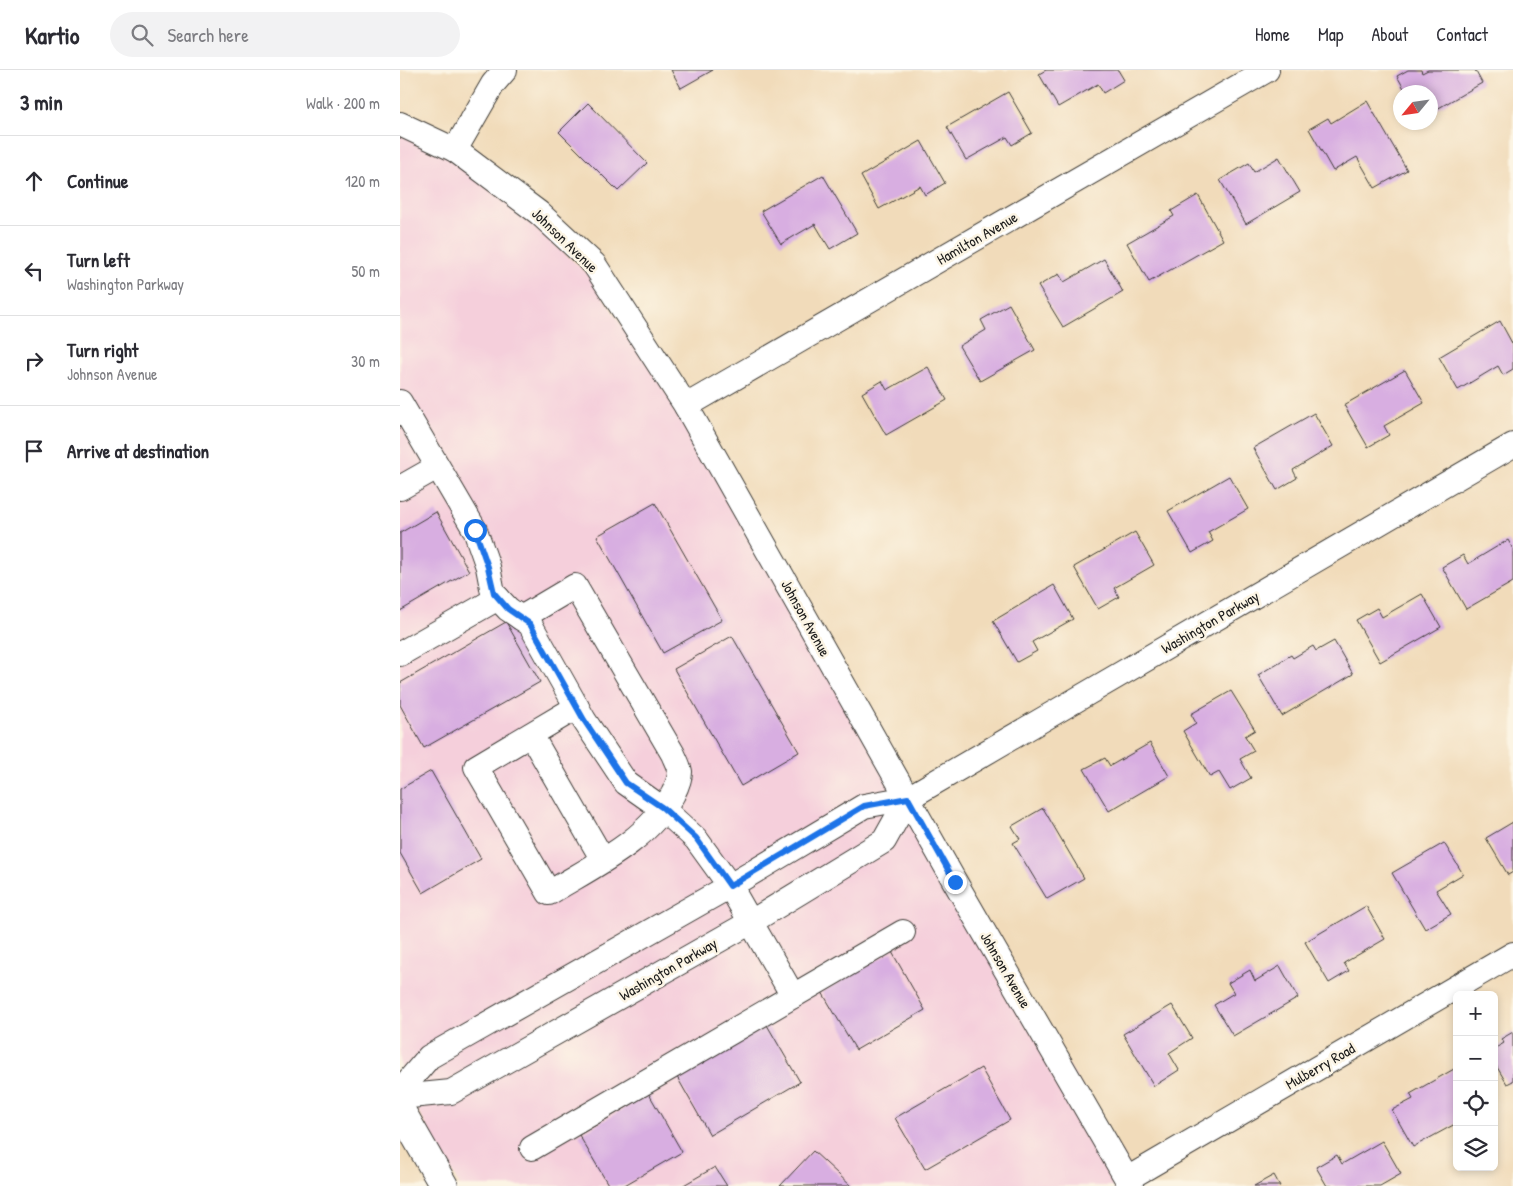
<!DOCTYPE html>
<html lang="en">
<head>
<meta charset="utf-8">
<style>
  :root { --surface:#fff; --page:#f2f2f3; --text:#2b2b33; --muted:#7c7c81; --line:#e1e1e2 }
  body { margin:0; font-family:"Patrick Hand",sans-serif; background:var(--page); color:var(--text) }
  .controls { position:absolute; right:15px; bottom:15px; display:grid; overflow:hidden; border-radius:8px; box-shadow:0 2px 8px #0003 }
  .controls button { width:45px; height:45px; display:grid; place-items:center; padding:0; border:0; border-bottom:1px solid var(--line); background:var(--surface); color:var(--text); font:25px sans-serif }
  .compass { position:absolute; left:993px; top:15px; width:45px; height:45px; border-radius:50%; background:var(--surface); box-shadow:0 2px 8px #0003; rotate:241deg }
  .stop { position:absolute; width:15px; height:15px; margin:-11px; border:4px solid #1a73e8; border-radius:50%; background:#fff }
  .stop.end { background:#1a73e8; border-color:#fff; box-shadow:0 1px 5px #0008 }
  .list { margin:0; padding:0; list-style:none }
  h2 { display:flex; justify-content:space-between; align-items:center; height:65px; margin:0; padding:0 20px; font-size:21px }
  h2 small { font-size:16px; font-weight:400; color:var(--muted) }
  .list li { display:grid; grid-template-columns:32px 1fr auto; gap:15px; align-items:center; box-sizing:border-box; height:90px; padding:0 20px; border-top:1px solid var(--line) }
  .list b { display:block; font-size:19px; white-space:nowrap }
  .list p { margin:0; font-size:16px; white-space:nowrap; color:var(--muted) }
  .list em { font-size:16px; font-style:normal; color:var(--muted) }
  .icon { flex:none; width:28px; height:28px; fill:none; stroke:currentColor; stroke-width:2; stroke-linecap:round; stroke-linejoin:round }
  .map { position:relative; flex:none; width:1113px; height:1116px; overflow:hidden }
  header { display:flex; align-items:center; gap:30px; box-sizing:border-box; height:70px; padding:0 25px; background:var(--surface); border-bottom:1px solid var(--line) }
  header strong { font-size:24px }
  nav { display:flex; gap:28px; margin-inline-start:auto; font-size:18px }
  .search { width:350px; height:45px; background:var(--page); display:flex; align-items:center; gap:12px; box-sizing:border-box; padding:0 18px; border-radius:28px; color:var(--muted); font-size:19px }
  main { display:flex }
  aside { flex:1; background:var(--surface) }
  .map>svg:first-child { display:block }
  .built { fill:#f5cfdb }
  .building { fill:#d8aee1 }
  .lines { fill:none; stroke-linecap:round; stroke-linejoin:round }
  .minor-casing { stroke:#3c3934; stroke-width:26 }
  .major-casing { stroke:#3c3934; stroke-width:30 }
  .minor { stroke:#fff; stroke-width:24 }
  .major { stroke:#fff; stroke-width:28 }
  .route { stroke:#1a73e8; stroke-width:6 }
  .labels { text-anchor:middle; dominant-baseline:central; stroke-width:5; stroke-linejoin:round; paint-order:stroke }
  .street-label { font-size:15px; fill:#1c1c1c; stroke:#fcf5e5 }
</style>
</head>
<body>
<header>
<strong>Kartio</strong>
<div class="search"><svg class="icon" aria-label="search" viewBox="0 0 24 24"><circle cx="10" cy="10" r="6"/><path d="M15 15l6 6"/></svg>Search here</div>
<nav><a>Home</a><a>Map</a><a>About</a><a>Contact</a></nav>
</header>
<main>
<aside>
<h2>3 min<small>Walk · 200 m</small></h2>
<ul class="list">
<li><svg class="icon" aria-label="ahead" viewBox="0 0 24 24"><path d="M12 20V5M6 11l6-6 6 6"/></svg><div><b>Continue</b></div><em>120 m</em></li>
<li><svg class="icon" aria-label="left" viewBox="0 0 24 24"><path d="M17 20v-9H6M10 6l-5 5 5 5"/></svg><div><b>Turn left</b><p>Washington Parkway</p></div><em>50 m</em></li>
<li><svg class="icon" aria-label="right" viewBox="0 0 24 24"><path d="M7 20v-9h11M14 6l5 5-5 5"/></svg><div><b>Turn right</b><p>Johnson Avenue</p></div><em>30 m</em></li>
<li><svg class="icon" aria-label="arrive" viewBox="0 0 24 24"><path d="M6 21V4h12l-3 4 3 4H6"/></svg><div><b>Arrive at destination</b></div></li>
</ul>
</aside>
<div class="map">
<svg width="1113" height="1116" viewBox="0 0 1113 1116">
  <rect width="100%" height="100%" fill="#fcf5e5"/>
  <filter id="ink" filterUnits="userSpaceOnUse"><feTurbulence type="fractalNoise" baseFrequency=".02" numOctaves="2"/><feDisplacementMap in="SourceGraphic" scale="10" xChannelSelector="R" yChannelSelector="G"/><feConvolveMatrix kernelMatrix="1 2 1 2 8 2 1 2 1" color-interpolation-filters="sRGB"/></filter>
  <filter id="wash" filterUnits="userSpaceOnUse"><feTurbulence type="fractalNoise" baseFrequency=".0096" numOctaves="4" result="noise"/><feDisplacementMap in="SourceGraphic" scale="20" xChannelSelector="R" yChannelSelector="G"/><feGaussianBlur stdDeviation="1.12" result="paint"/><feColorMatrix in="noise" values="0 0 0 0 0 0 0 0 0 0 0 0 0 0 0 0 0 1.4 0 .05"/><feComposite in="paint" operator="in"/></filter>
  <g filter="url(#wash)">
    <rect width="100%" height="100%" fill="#f1dbba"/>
    <path class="built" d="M0,59L52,84L188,204L286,353L741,1116H60L0,1009Z"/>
    <g id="blocks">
      <g class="building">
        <path d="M271,0H313L281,18Z"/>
        <path d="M646,0H718L724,10L703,23L698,14L658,37L639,4Z"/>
        <path d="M1008,0H1021L1022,3L1028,0H1075L1082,13L1030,43V22H1006L997,6Z"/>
        <path d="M608,22L632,63L612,75L607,67L566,90L547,57Z"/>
        <path d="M967,31L1007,100L975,118L957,87L933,101L909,59L928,48L931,53Z"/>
        <path d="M188,33L247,93L218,121L159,62Z"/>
        <path d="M521,71L545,113L525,125L520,116L479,139L461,106Z"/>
        <path d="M879,87L900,122L846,154L820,110L849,93L854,102Z"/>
        <path d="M423,105L457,163L430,179L415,154L381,174L361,141Z"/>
        <path d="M798,125L823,170L749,212L727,173L774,146L771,141Z"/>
        <path d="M704,189L723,222L663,257L638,216L659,204L664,212Z"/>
        <path d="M609,234L635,280L580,311L559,276L586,260L581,250Z"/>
        <path d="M1100,251L1113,275V299L1103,305L1098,296L1058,320L1039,287Z"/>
        <path d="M528,297L547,330L486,365L462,323L482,311L487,320Z"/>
        <path d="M1005,300L1024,333L984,356L989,365L968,377L944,335Z"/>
        <path d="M914,343L933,376L893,400L897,408L877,420L853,378Z"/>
        <path d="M829,406L848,439L808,462L813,471L792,483L768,441Z"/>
        <path d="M255,433L322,550L263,583L197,466Z"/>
        <path d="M36,442L69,501L0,541V463Z"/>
        <path d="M735,462L754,495L714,518L719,527L698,539L674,497Z"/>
        <path d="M1108,470L1113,479V512L1066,539L1042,497L1063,485L1068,494Z"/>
        <path d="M654,515L673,549L632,572L637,581L617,592L593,551Z"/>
        <path d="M1022,524L1041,557L980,592L956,550L977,538L982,547Z"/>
        <path d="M106,552L140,612L24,678L0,635V613Z"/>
        <path d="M332,566L399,682L341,716L274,599Z"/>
        <path d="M934,571L953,604L882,646L858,605L891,585L893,588L913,576L916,581Z"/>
        <path d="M831,621L855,660L845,666L854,681L840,689L851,708L830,720L819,702L810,707L783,661L796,653L791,644Z"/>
        <path d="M750,673L769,706L709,741L684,699L705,688L710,696Z"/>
        <path d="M31,701L81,789L23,823L0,783V719Z"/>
        <path d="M643,738L684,808L647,829L613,773L620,769L612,756Z"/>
        <path d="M1113,752V802L1108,805L1086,768Z"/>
        <path d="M1044,773L1063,804L1036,820L1051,844L1025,859L992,803Z"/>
        <path d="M966,836L985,869L944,893L949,901L929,913L905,872Z"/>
        <path d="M492,882L525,940L456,980L422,922Z"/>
        <path d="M880,896L898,928L833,966L814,935L834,923L828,913L850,900L855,911Z"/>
        <path d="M772,935L792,968L769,983L779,1000L754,1016L723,964Z"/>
        <path d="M367,955L400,1012L310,1065L277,1007Z"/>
        <path d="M1113,962V1011L1107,1014L1094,992V979L1104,973L1101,969Z"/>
        <path d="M581,998L610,1050L525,1099L495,1048Z"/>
        <path d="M1054,999L1057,1004V1053L1013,1077L992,1040L1013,1029L1010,1024Z"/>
        <path d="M249,1024L282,1082L223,1116H209L179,1065Z"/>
        <path d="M982,1071L1001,1104L980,1116H927L916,1097L937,1085L942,1094Z"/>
        <path d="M413,1081L451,1116H380Z"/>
        <path d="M315,1097L327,1116H282Z"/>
        <path d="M874,1105L880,1116H854Z"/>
      </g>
    </g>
  </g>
  <g filter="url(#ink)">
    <use href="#blocks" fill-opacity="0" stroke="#3c3934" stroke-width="1"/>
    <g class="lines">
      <defs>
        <g id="minor">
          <path d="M0,54L55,80L139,143L194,194L286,336L555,812L731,1116"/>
          <path d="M55,80L93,14L105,0"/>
          <path d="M0,332L75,460L88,497L93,523L108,539L130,554L184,650L226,713L263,739L296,769L330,816L393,926"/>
          <path d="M286,336L867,0"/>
          <path d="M0,418L37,397"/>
          <path d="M121,548L175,516L273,684C275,689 279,696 280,702C280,710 276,718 273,724C248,771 193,796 149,823L76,697L177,637"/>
          <path d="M0,584L98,528"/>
          <path d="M131,665L203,790"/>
          <path d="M0,1021L29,987L330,816L464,736L508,728L1113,375"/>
          <path d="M0,1027L51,1022L351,852L484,771L508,728"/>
          <path d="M132,1078L503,862"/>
          <path d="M727,1109L1113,884"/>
        </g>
        <path id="major" d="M0,1039L44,1116"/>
      </defs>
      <use href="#minor" class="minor-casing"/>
      <use href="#major" class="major-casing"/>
      <use href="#minor" class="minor"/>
      <use href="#major" class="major"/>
    </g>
  </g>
  <g class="lines" filter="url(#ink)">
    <path class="route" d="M75,460L88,497L94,523L108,539L130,554L184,650L226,713L263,738L296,768L330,816L464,736L508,728L555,812"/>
  </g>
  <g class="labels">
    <g class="street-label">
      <text transform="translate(577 168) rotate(-30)">Hamilton Avenue</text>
      <text transform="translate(165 170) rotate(44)">Johnson Avenue</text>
      <text transform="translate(406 548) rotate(61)">Johnson Avenue</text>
      <text transform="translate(810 552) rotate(-30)">Washington Parkway</text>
      <text transform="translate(268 899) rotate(-30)">Washington Parkway</text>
      <text transform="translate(606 900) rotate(60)">Johnson Avenue</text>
      <text transform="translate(920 996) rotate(-30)">Mulberry Road</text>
    </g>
  </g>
</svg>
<div class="controls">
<button>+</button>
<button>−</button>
<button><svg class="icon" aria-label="locate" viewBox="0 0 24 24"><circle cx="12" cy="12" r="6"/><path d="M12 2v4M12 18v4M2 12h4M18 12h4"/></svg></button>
<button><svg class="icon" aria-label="layers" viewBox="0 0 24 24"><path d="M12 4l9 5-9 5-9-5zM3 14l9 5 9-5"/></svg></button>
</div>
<svg class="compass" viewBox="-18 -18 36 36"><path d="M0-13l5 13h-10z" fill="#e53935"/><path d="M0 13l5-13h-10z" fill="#7c7c81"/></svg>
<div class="stop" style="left:75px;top:460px"></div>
<div class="stop end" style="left:555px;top:812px"></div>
</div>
</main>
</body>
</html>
